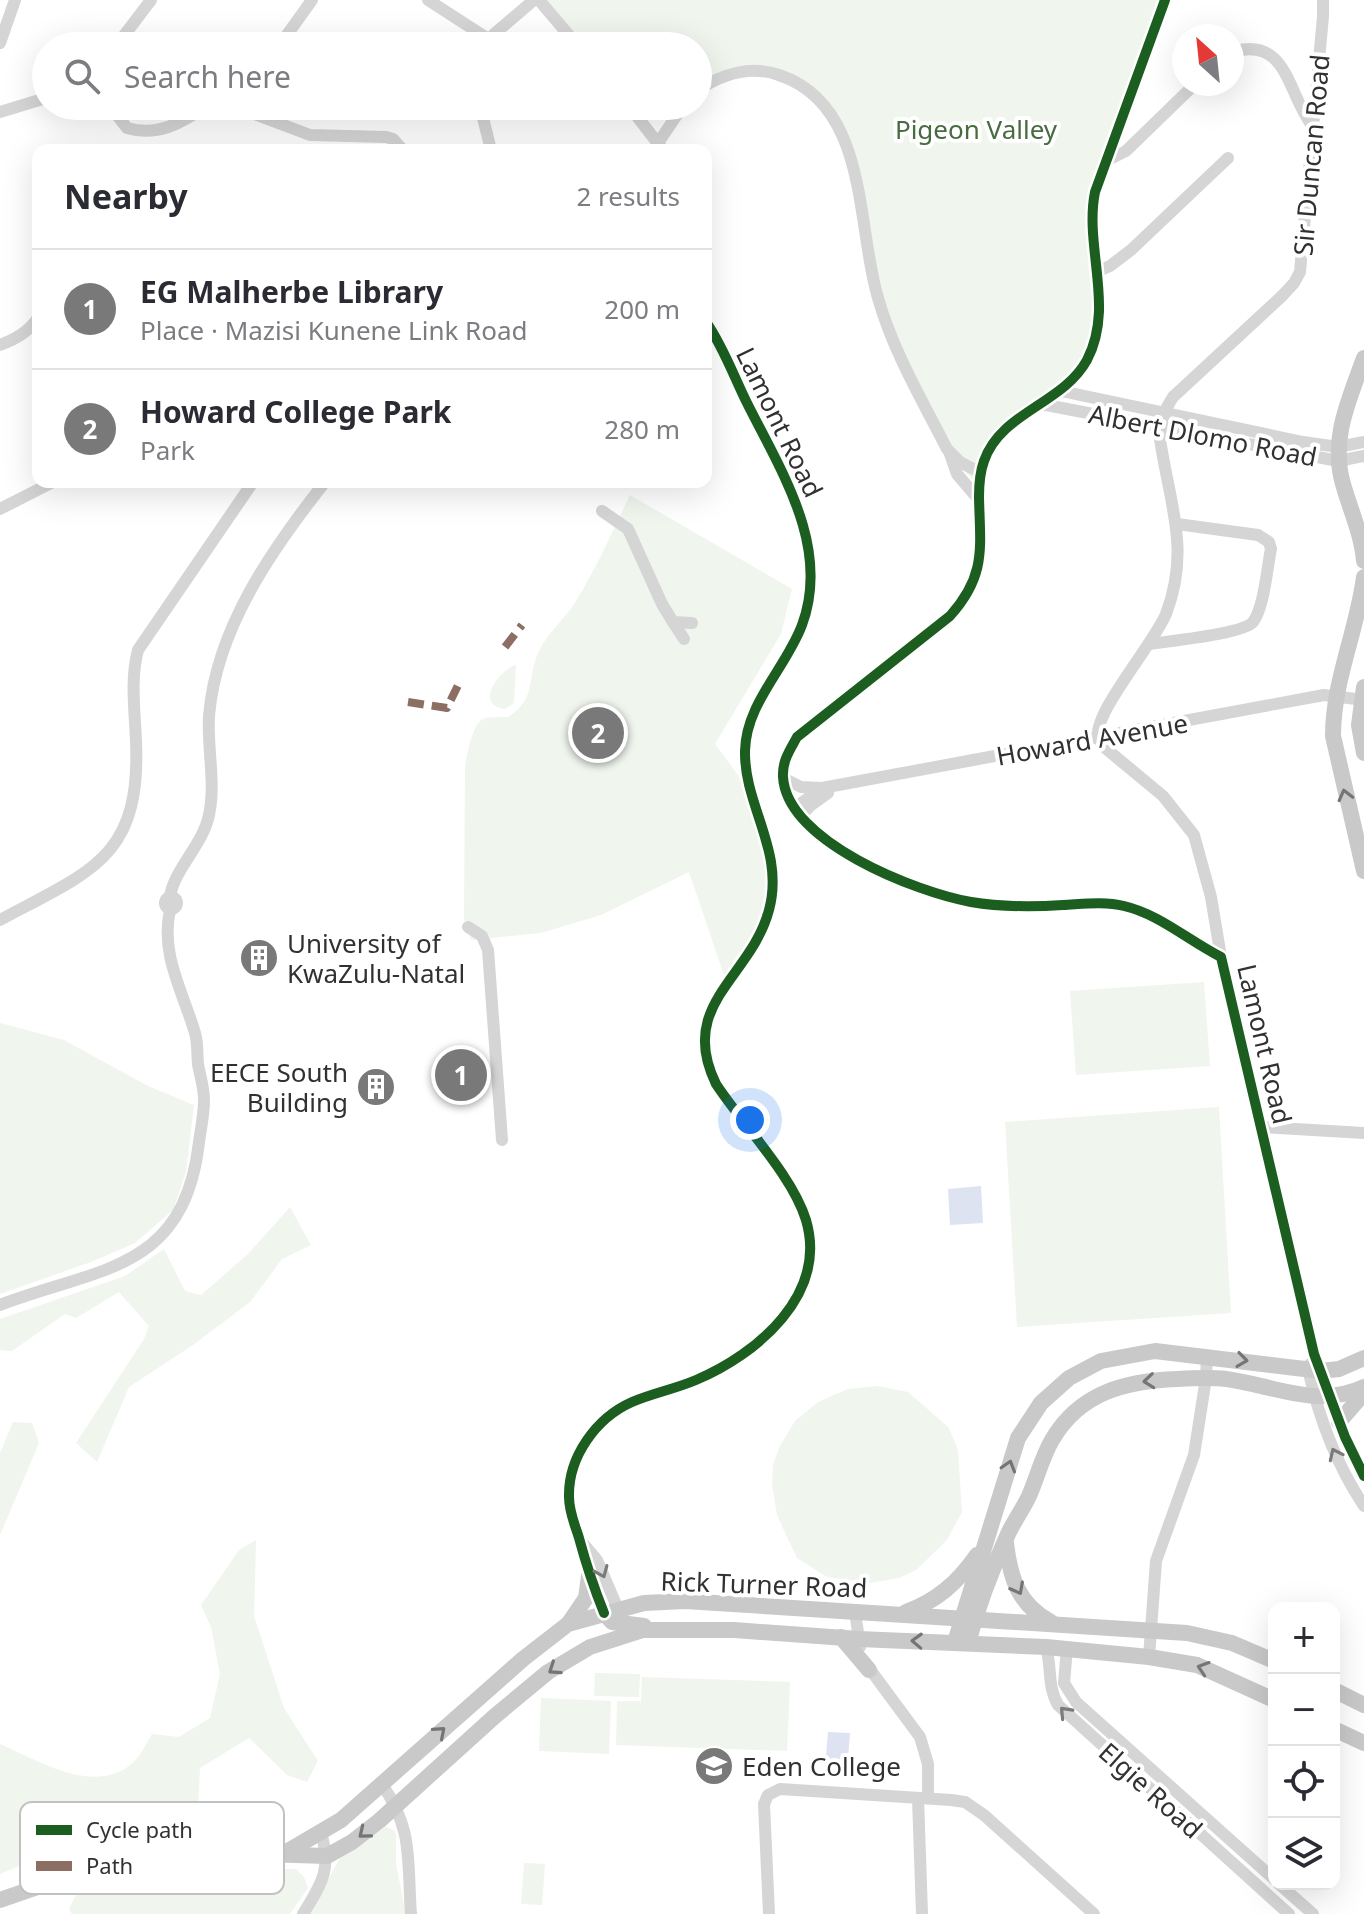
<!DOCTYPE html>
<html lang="en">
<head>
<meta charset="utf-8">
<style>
  :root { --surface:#fff; --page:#f7f7f7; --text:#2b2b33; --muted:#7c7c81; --line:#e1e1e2; --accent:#797979 }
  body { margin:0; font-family:"Noto Sans",sans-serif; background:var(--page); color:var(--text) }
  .controls { position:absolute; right:24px; bottom:24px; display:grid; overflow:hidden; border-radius:16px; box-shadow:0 8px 32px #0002 }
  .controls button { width:72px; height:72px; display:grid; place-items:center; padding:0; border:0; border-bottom:2px solid var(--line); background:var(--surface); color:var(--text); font:40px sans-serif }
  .compass { position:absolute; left:1172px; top:24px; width:72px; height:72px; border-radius:50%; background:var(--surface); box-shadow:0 8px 32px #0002; rotate:333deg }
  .you { position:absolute; left:750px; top:1120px; width:28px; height:28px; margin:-20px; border:6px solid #fff; border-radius:50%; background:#1a73e8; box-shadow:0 0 0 12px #1a73e833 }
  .badge { display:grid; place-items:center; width:52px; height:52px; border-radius:50%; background:var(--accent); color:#fff; font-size:26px; font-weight:700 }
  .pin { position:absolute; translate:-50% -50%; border:4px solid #fff; box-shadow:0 2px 8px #0006 }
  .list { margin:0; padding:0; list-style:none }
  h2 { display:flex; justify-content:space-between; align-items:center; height:104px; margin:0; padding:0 32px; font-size:34px }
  h2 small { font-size:26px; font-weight:400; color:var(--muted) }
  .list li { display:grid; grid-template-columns:52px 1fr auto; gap:24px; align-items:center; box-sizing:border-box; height:120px; padding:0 32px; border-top:2px solid var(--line) }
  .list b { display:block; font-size:30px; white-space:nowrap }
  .list p { margin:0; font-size:26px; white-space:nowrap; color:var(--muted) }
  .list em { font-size:26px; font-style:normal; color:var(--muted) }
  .icon { flex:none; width:44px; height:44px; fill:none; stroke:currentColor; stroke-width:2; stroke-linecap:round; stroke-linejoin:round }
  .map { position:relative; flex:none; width:1364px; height:1914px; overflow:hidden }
  .search { position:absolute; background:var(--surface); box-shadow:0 8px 32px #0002; left:32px; top:32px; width:680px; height:88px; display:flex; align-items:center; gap:20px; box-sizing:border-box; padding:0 28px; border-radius:44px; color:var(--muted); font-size:30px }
  .panel { position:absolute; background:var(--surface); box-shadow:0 8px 32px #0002; left:32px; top:144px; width:680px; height:344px; border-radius:16px }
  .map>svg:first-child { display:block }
  .green { fill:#f0f5ee }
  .water { fill:#dde3f1 }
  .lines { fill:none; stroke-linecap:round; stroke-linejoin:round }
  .minor { stroke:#d5d5d5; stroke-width:12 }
  .major { stroke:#c9c9c9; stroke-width:16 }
  .quiet { stroke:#8d6e63; stroke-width:8; stroke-dasharray:16 8; stroke-linecap:butt }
  .cycleway-casing { stroke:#fff; stroke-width:15 }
  .cycleway { stroke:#1b5e20; stroke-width:10 }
  .oneway { stroke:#757575 }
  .oneway2 { stroke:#7b7b7b }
  .labels { text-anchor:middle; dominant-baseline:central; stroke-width:8; stroke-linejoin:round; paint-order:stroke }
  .park-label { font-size:26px; fill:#486b41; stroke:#fff }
  .street-label { font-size:26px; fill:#313131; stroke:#fff }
  .poi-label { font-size:26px; fill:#313131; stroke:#fff; text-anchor:start }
  .key { fill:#fff; stroke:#c1c1c1; stroke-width:2 }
  .key-label { font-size:22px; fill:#313131 }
</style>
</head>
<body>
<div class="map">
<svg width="1364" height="1914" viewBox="0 0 1364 1914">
  <rect width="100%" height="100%" fill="#fff"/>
  <g class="green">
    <path d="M537,0H1160L1095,183L1093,330L1079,366L1060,391L1005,430L977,484L948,455L898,356L842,138L810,93L773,75L733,76L698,92V46H576Z"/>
    <path d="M630,495L792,589L781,634L715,744C723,755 733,767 740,779C759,813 775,871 763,910C756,935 741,959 726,981L689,872L601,915L541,933L471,940L464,919L465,767C467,756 472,724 483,719C490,716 502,718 509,717C538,696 526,678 539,651C547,633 566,618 576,601C597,567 613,530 630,495Z"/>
    <path d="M516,665L514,703L505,709C473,705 500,669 516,665Z"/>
    <path d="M1204,982L1210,1066L1076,1075L1070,991Z"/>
    <path d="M0,1023L64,1040L148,1086L194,1105L186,1172L173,1210L135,1243L91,1262L0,1294Z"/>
    <path d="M1219,1107L1231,1313L1017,1327L1005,1122Z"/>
    <path d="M290,1207L311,1245L282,1259L250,1302L193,1345L129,1387L97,1462L76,1443L144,1339L149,1326L119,1292L76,1318L65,1314L12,1351L0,1350V1319L125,1276L164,1249L185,1291L201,1295L248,1254Z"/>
    <path d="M877,1386L908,1392L949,1428L958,1450L962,1512L947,1540L916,1570L899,1578L870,1583L827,1577L797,1558L787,1537L777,1515L772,1484L773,1464L780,1446L795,1421L818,1402L848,1389Z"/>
    <path d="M13,1422L32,1423L39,1443L0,1535V1453Z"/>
    <path d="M256,1540L254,1616L284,1708L318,1761L307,1782L287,1775L249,1738L200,1768L197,1825L168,1823L86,1838L0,1874V1744C38,1760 92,1795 130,1765C139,1759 146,1744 152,1734L179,1737L210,1718L220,1674L211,1627L201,1605L239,1550Z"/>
    <path d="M595,1673L640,1674L639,1697L594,1696Z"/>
    <path d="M642,1677L790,1682L787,1751L616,1745L617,1701H640L641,1704Z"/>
    <path d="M541,1698L611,1701L609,1754L539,1751Z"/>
    <path d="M386,1827L394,1830L396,1834V1864L406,1914H309L341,1856Z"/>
    <path d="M186,1862L256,1869H296L304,1877L308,1888L290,1914H72L69,1909L81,1885C114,1871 150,1864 186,1862Z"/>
    <path d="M524,1863L545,1864L542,1905L521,1904Z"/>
  </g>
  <g class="water">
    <path d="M981,1186L983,1223L950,1225L948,1189Z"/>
    <path d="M828,1732L850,1733L847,1770L825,1769Z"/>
  </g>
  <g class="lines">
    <g class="minor">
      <path d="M428,0L490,40"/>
      <path d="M539,0L578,46"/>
      <path d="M1165,0L1095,192C1084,247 1115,307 1087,360C1063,404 1001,412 984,461C980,472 979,485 979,497C980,547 987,575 950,616L797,737C790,750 782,761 783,777C787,842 916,892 971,902C1001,907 1033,907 1063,905C1083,904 1104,901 1124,906C1159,914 1189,941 1221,957L1314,1354L1345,1437L1364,1476"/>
      <path d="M0,43L15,0"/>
      <path d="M487,44L494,34L534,0"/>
      <path d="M116,46L151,0"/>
      <path d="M279,46L312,0"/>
      <path d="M1232,52C1289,35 1287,96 1314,128"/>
      <path d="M698,90C722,74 751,65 779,75C869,105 856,225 878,298C893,351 922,400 947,449L960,462L981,473"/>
      <path d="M110,106L127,128C157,137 182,123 206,106"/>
      <path d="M233,106L310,135L386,137L393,139L403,150"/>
      <path d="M480,106L491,150"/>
      <path d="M629,106L663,150"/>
      <path d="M0,112L46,98"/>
      <path d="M658,143L683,106"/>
      <path d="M1108,160L1126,151L1195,84"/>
      <path d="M1098,271L1110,266L1131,250L1228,158"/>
      <path d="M0,345C16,339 28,332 38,318"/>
      <path d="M1061,391L1303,442L1338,447L1364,442"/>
      <path d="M1041,404L1338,461L1364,456"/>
      <path d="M950,454L957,474L980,501"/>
      <path d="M0,509L53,482"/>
      <path d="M602,511L628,529L662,604L673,622L692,623"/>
      <path d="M673,622L684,639"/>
      <path d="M1150,644C1169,641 1243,634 1253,622C1264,608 1267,568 1271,549L1269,542L1258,535L1177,524"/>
      <path d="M783,778L801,787L821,788"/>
      <path d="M793,809L822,788L1324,695L1364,700"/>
      <path d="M800,817L810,806L828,793"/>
      <circle cx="171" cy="903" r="6"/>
      <path d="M170,897C174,869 203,845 209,815C216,783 207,749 209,716C216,629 272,549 325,482"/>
      <path d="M0,920C91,871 141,858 136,742C135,711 130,680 138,650L253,482"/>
      <path d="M468,927L482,936L488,950L502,1140"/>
      <path d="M1221,957L1211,897L1194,835L1163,796L1104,747C1102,744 1099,739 1098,736C1095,711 1154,643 1166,614C1191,549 1169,502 1160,439C1159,423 1164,411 1173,397L1282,296L1294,283L1300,272L1323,16V0"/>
      <path d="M1262,1127L1364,1133"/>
      <path d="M0,1305C99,1267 184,1272 199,1142C201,1128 204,1114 204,1100C204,1087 200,1076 198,1064C197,1054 198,1043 195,1033C183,992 160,954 170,910"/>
      <path d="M1310,1364L1308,1369C1319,1419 1336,1464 1364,1506"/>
      <path d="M581,1541L597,1560L618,1609"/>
      <path d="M855,1611L860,1647"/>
      <path d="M604,1613C594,1588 586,1564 579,1538C575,1525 569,1512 569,1497C568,1457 596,1418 632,1402C653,1393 675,1389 696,1380C757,1354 828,1295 806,1220C792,1175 743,1125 716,1084C677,1004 751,978 769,910C785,851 744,806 745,751C746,703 786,668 802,625C831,547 781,471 747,403C734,377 723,346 706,322"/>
      <path d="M1046,1647C1052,1667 1047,1686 1058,1705L1289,1914"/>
      <path d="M1067,1648L1064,1683L1076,1702L1274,1879"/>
      <path d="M1149,1657L1156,1561L1194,1455L1206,1378L1207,1356"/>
      <path d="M866,1664L920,1737L928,1764V1798"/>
      <path d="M381,1783C414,1829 407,1861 411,1914"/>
      <path d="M918,1798L922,1914"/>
      <path d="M1279,1884L1313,1914"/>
      <path d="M303,1914C322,1883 332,1869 321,1833"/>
      <path d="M769,1914L764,1804L768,1795L780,1789L951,1800L965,1802L984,1815L1094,1914"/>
    </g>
    <g class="major">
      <path d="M1364,358C1349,400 1330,439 1343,484C1350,509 1362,535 1364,561"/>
      <path d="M1364,577C1357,631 1333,681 1333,736L1364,871"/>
      <path d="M1364,687L1359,725L1364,753"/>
      <path d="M1339,1422L1364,1393"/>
      <path d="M1006,1543C1010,1577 1018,1605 1051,1622"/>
      <path d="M906,1612C937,1601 958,1582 977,1555"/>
      <path d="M604,1613L612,1622L644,1626"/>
      <path d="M569,1623L586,1598L589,1576"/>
      <path d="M841,1637L869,1670"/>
      <path d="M955,1642L1018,1438L1041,1403L1069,1378L1101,1361L1155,1351L1321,1371L1339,1369L1364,1358"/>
      <path d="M968,1643C978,1606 992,1569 1008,1534C1014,1521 1023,1509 1029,1496C1037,1478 1042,1457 1052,1440C1080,1392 1126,1381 1177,1379C1194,1378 1210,1377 1226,1379C1272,1385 1319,1409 1364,1387"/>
      <path d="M1334,1690L1364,1705"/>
      <path d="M1334,1729L1364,1743"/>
      <path d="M283,1854L341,1820L523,1659L568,1624L644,1603L685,1601L1187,1633L1232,1643L1274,1661"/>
      <path d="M0,1900L87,1870L135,1856L164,1851L327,1856L352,1842L379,1821L495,1716L548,1672L590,1647L643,1630H734L859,1639L1046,1647L1149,1657L1197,1665L1274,1700"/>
    </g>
    <g class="quiet">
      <path d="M505,647L522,625"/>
      <path d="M408,702L447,708L461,679"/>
    </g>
    <defs>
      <g id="cycleway">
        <path d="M1165,0L1095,192C1084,247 1115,307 1087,360C1063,404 1001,412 984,461C980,472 979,485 979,497C980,547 987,575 950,616L797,737C790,750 782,761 783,777C787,842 916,892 971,902C1001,907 1033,907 1063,905C1083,904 1104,901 1124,906C1159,914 1189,941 1221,957L1314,1354L1345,1437L1364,1476"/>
        <path d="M604,1613C594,1588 586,1564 579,1538C575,1525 569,1512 569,1497C568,1457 596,1418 632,1402C653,1393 675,1389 696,1380C757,1354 828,1295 806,1220C792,1175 743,1125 716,1084C677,1004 751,978 769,910C785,851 744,806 745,751C746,703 786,668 802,625C831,547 781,471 747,403C734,377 723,346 706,322"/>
      </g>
    </defs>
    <use href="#cycleway" class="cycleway-casing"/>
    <use href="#cycleway" class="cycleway"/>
  </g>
  <defs><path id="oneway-chevron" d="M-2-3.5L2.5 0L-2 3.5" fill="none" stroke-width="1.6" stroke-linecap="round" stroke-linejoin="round" transform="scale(2)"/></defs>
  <g class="oneway">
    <use href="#oneway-chevron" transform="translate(1345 795) rotate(-104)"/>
    <use href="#oneway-chevron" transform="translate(1242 1360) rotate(8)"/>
    <use href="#oneway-chevron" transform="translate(1149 1381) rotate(174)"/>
    <use href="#oneway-chevron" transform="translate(1009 1466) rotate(-73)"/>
    <use href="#oneway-chevron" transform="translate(1018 1589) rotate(62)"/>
    <use href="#oneway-chevron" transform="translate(917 1641) rotate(-178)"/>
    <use href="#oneway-chevron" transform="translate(1203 1668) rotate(-162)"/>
    <use href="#oneway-chevron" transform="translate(554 1669) rotate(146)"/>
    <use href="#oneway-chevron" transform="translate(440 1732) rotate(-41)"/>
    <use href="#oneway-chevron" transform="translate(364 1833) rotate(141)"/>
  </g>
  <g class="oneway2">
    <use href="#oneway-chevron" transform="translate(1335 1454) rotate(-115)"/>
    <use href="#oneway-chevron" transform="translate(602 1572) rotate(67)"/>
    <use href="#oneway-chevron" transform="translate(1065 1712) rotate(-133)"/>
  </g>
  <defs>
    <symbol id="building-disc" viewBox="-11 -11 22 22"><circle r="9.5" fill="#797979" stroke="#fff"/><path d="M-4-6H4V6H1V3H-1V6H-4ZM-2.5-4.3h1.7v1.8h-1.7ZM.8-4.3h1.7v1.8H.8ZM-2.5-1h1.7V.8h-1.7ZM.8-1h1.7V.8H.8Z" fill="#fff"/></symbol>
    <symbol id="school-disc" viewBox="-11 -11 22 22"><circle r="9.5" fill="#797979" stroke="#fff"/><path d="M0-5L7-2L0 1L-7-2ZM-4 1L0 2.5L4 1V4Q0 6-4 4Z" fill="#fff"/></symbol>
  </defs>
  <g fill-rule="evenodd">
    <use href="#building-disc" x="237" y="936" width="44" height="44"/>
    <use href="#building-disc" x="354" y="1065" width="44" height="44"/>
    <use href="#school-disc" x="692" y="1744" width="44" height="44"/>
  </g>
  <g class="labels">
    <g class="park-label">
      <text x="976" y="129">Pigeon Valley</text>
    </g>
    <g class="street-label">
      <text transform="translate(1311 155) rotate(-85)">Sir Duncan Road</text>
      <text transform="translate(780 422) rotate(64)">Lamont Road</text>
      <text transform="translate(1203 435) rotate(11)">Albert Dlomo Road</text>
      <text transform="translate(1092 739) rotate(-10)">Howard Avenue</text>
      <text transform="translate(1265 1044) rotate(77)">Lamont Road</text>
      <text transform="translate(764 1584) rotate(2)">Rick Turner Road</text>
      <text transform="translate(1151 1790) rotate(42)">Elgie Road</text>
    </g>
    <g class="poi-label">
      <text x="287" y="943">University of<tspan x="287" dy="30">KwaZulu-Natal</tspan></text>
      <text x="348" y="1072" text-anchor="end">EECE South<tspan x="348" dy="30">Building</tspan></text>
      <text x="742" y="1766">Eden College</text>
    </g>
  </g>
  <rect x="20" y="1802" width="264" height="92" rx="12" class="key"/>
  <rect x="36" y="1825" width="36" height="10" fill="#1b5e20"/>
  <rect x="36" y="1861" width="36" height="10" fill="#8d6e63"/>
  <g class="key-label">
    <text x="86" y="1838">Cycle path</text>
    <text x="86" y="1874">Path</text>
  </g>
</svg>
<div class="controls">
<button>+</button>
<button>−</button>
<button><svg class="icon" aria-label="locate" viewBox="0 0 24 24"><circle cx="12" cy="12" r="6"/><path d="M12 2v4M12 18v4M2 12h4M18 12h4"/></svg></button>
<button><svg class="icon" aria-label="layers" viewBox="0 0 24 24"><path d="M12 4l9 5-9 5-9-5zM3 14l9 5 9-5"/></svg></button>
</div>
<svg class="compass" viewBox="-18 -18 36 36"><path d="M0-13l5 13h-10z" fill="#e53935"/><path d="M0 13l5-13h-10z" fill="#7c7c81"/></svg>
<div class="you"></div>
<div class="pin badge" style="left:461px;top:1075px">1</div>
<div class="pin badge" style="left:598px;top:733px">2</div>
<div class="search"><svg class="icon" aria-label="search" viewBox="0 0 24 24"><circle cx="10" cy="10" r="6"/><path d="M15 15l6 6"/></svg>Search here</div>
<section class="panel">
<h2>Nearby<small>2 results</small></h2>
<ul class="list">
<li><span class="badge">1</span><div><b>EG Malherbe Library</b><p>Place · Mazisi Kunene Link Road</p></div><em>200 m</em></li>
<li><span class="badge">2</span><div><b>Howard College Park</b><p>Park</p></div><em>280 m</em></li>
</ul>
</section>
</div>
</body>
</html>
